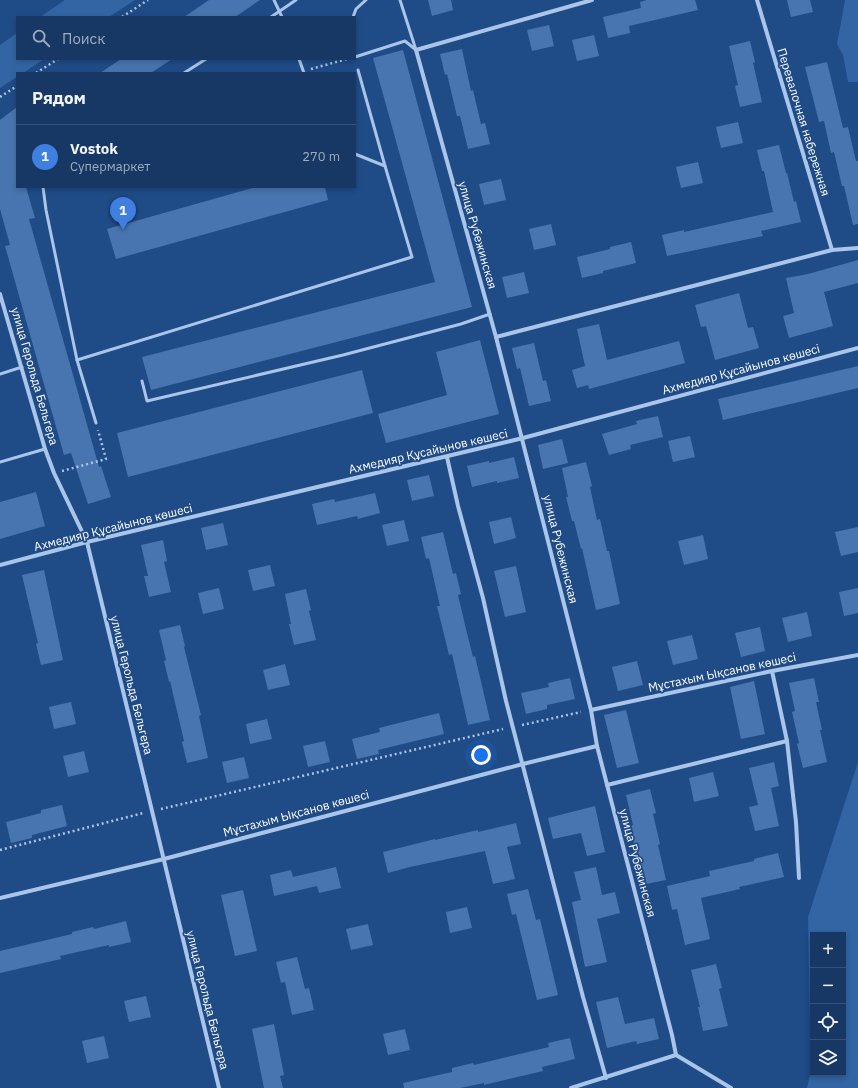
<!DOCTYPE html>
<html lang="ru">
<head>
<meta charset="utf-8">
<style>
  :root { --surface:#173865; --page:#203f6b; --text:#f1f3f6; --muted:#9eacbf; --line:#365279; --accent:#d6ab8b }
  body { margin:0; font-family:"IBM Plex Sans",sans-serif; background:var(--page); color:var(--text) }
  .controls { position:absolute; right:12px; bottom:12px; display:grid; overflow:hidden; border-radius:0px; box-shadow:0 2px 6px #0003 }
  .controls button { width:36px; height:36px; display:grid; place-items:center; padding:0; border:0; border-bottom:1px solid var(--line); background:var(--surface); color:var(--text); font:20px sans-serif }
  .you { position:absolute; left:481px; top:755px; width:14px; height:14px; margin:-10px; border:3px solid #fff; border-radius:50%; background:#1a73e8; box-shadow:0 0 0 6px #1a73e833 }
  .badge { display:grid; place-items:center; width:26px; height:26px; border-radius:50%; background:var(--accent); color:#fff; font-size:13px; font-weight:700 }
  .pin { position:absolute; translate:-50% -33px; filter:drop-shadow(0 1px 2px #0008) }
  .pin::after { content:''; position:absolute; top:21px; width:14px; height:12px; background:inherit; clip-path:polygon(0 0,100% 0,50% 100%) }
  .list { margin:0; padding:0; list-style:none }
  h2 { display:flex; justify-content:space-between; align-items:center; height:52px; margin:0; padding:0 16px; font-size:17px }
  h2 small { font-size:13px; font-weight:400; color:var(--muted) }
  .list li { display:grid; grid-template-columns:26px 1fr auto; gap:12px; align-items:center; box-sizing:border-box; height:64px; padding:0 16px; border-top:1px solid var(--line) }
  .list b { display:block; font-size:15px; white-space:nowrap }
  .list p { margin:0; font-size:13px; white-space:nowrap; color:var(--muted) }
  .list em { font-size:13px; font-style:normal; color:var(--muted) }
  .icon { flex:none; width:22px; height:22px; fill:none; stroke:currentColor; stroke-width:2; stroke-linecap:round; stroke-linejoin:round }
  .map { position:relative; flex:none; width:858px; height:1088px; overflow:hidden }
  .search { position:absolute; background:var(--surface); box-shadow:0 2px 6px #0003; left:16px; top:16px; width:340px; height:44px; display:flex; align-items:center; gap:10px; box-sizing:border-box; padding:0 14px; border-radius:0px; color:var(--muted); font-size:15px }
  .panel { position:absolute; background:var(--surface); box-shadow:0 2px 6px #0003; left:16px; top:72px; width:340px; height:116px; border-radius:0px }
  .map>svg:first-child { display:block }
  .green { fill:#3365a4; fill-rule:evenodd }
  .building { fill:#4875af }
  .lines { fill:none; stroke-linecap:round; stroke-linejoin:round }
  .path { stroke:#a9c5ea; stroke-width:2.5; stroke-dasharray:2 3; stroke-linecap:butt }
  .lane { stroke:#a9c5ea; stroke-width:3 }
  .street { stroke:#a9c5ea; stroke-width:4 }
  .labels { text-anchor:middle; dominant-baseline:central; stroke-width:3.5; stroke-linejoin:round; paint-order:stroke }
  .street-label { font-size:12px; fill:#fff; stroke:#1f4b87 }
</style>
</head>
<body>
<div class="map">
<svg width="858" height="1088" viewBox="0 0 858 1088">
  <rect width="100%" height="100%" fill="#1f4b87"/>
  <g class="green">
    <path d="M65,0H135L109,17H40Z"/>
    <path d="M845,0H858V82H848L843,55L837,44Z"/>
    <path d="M17,33V59H44L23,73H17V77L0,88V45Z"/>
    <path d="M858,762V1088H807L811,1071L808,917ZM813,935H843V1073H813Z"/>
  </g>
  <g class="building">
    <path d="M209,0H260L235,17H184Z"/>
    <path d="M428,0H451L453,10L432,16Z"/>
    <path d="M647,0H695L698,10L629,26L630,33L608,38L603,17L641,8L640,2Z"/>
    <path d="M787,0H810L813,12L791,17Z"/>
    <path d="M549,25L554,46L532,51L527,30Z"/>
    <path d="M594,35L599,56L577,61L572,40Z"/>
    <path d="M750,41L755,62L753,63L762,102L740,107L735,86L738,85L729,46Z"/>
    <path d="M462,49L471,91L473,90L481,124L485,123L490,144L468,149L460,116H457L447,74L445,75L440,54Z"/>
    <path d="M403,50L472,307L151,390L142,357L435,282L373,58Z"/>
    <path d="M121,59H172L151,73H100Z"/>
    <path d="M827,62L843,128L848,127L856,161H858V224L853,225L844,186H842L834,152L831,153L824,121L819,122L805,67Z"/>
    <path d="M17,107V187H26L35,218L29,219L99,467L101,466L111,497L88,504L71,453L64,455L5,246L10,245L0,209V120Z"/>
    <path d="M738,122L743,143L721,148L716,127Z"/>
    <path d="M779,145L786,173H787L794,202L796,201L801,222L761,231L763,236L667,256L662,235L684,230V232L773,212L764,171H762L757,150Z"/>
    <path d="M698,162L703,183L681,188L676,167Z"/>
    <path d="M501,179L506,200L484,205L479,184Z"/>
    <path d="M256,187H325L328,200L116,259L107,229Z"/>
    <path d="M551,224L556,245L534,250L529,229Z"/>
    <path d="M631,242L636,263L603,271V273L582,278L577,257L610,249V247Z"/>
    <path d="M858,260V283L824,292L833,326L789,338L783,316L794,313L786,278L808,274Z"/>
    <path d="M524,272L529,293L507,298L502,277Z"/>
    <path d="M739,293L748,328L753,327L759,348L715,360L706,326L701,327L695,305Z"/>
    <path d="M599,324L607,360L679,341L685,363L589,389L588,385L577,388L572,370L585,366L577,329Z"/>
    <path d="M480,340L499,414L386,443L378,414L447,395L436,352Z"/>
    <path d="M534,343L543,381L546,380L551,401L529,406L520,368L517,369L512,348Z"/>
    <path d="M858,366V388L723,420L718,399Z"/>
    <path d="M362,370L373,413L128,477L117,433Z"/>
    <path d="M658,416L663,437L630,445L631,449L609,455L602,434L637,424L636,421Z"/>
    <path d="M690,436L695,457L673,462L668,441Z"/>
    <path d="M562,439L568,463L543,469L538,445Z"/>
    <path d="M514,457L519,478L497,483V481L472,487L467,466L489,461V463Z"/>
    <path d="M586,462L592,486L590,487L597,520L600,519L607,551H609L620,604L596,610L582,548L581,549L574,521H572L566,497H568L562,468Z"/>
    <path d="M429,475L434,496L412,501L407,480Z"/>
    <path d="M36,492L45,526L0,539V502Z"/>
    <path d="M375,493L380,513L358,519L357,516L317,525L312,504L334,499L335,502Z"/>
    <path d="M511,517L516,538L494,544L489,522Z"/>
    <path d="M404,520L409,541L387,546L382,525Z"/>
    <path d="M223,523L228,545L206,550L201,528Z"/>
    <path d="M858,527V552L841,556L835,532Z"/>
    <path d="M443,532L453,574L456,573L461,594L458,595L466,629L473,657L475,656L490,720L468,725L452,654L449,655L437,606H440L429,558L426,559L421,537Z"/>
    <path d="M703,535L708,559L684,565L678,541Z"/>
    <path d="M163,540L167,561L164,562L171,592L149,597L144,576H148L141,545Z"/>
    <path d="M270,565L275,586L253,591L248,570Z"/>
    <path d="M516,566L526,612L505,617L494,571Z"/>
    <path d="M44,570L63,660L41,665L36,644L38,643L22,575Z"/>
    <path d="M219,588L224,609L203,614L198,593Z"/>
    <path d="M858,588V613L844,616L839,592Z"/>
    <path d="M306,589L311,610L309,611L316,640L294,645L289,624H291L285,594Z"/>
    <path d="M807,612L812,636L788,642L782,618Z"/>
    <path d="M180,625L185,646L184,647L201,715L199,716L208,758L187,763L182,742L184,741L170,681L169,682L164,661L166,660L159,630Z"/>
    <path d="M760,627L765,651L741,657L735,633Z"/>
    <path d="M692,635L698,659L673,665L667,641Z"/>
    <path d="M637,661L643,685L618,691L612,667Z"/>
    <path d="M285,664L290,685L268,690L263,670Z"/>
    <path d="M570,678L575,699L547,705V709L526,714L521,693L549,687L548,683Z"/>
    <path d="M814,678L819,702H816L822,730H820L827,762L803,768L797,744L799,743L792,712L795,711L789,683Z"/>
    <path d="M754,681L765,734L741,739L730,687Z"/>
    <path d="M71,702L76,724L54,729L49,707Z"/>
    <path d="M626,710L639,763L617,768L604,715Z"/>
    <path d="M439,713L444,734L378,750L379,754L357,759L352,739L380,732L379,728Z"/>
    <path d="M267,719L272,739L250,744L246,724Z"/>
    <path d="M325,741L330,762L308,767L303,746Z"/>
    <path d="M84,751L89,772L68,777L63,756Z"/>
    <path d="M244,757L249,778L227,783L222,762Z"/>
    <path d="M774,762L779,786L771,788L779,826L755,831L749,807L758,805L749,768Z"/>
    <path d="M713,772L719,796L694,802L689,778Z"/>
    <path d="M650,789L656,813L653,814L660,844L658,845L666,880L641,885L635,861H638L630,826L633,825L626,795Z"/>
    <path d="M62,805L67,826L32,835V838L11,843L6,822L41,813V810Z"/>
    <path d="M595,806L605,852L587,856L581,833L553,839L548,818Z"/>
    <path d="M516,823L521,844L507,847L515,879L493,884L485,851L410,867L388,873L383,852L435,839V840L478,830V832Z"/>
    <path d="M778,853L784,877L739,887L740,889L701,898L710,939L685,945L677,909L672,910L667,886L710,876L709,871L754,861V859Z"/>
    <path d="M336,867L341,888L319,893L317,886L274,896L270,875L291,870L293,877Z"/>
    <path d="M596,867L602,895L615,892L620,913L597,919L607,962L585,967L572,902L581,900L574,872Z"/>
    <path d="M528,889L536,920L540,919L558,995L537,1000L516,914L512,915L507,894Z"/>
    <path d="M243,890L257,951L235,956L221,895Z"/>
    <path d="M467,907L472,928L450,933L446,912Z"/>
    <path d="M126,921L131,942L109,947V945L60,956L61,959L0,973V951L72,934V932L93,927L94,929Z"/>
    <path d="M368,924L373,945L351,950L346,929Z"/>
    <path d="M297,957L305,989L309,988L314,1010L292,1015L285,982L281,983L276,962Z"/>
    <path d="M716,964L722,988L719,989L728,1026L703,1031L698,1007H700L691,970Z"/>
    <path d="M146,996L151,1017L129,1022L124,1001Z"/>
    <path d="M618,997L625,1024L654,1018L659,1039L637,1044L636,1041L607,1048L596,1002Z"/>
    <path d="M274,1024L284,1075L280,1076L283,1088H264L252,1029Z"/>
    <path d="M405,1029L410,1050L388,1055L383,1034Z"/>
    <path d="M104,1036L109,1058L87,1063L82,1041Z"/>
    <path d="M570,1038L575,1059L542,1067L543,1071L484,1085V1083L460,1088H404L403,1083L452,1072V1068L473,1063L474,1065L549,1047L548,1043Z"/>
  </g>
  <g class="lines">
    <g class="path">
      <path d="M122,17L148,0"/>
      <path d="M311,69L347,59"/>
      <path d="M36,73L58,59"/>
      <path d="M0,97L17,86"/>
      <path d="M62,471L106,459L98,430"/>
      <path d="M522,725L581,712"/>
      <path d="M161,809L503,729"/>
      <path d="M0,850L143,813"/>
    </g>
    <g class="lane">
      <path d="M274,0L282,17"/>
      <path d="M400,0L416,50"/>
      <path d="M271,17L296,0"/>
      <path d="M353,17L356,9L366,0"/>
      <path d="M355,57L405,41L416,50"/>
      <path d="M299,59L304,73"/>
      <path d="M358,70L385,166"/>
      <path d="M184,73L206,59"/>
      <path d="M43,187L46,210L77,360L96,423"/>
      <path d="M77,360L412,257L385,166L355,154"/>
      <path d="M0,374L22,367"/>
      <path d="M142,381L147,401L343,355L461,324L490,314"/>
      <path d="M0,462L45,449"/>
    </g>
    <g class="street">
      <path d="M592,0L416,50L496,337L591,710L597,746L672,1035L676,1055"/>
      <path d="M757,0L832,250"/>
      <path d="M0,294L45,449L54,473L87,542L219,1088"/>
      <path d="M496,337L832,250L858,248"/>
      <path d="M447,457L458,506L483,598L506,701L583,997L606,1078"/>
      <path d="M0,565L87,542L523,438L858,348"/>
      <path d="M772,671L787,741L796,822L799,878"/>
      <path d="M591,710L772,671L858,655"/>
      <path d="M607,785L787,741"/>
      <path d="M0,898L164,859L523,764L597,746"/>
      <path d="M571,1088L676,1055L731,1088"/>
    </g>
  </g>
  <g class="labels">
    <g class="street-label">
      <text transform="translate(804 122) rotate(73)">Перевалочная набережная</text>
      <text transform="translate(478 235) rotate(74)">улица Рубежинская</text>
      <text transform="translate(741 369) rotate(-15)">Ахмедияр Құсайынов көшесі</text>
      <text transform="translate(35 376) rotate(74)">улица Герольда Бельгера</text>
      <text transform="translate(428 451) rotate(-13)">Ахмедияр Құсайынов көшесі</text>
      <text transform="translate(113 527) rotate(-14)">Ахмедияр Құсайынов көшесі</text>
      <text transform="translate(561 549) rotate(76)">улица Рубежинская</text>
      <text transform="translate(722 672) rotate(-12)">Мұстахым Ықсанов көшесі</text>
      <text transform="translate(132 685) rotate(76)">улица Герольда Бельгера</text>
      <text transform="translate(296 813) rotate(-15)">Мұстахым Ықсанов көшесі</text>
      <text transform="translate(638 863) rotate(75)">улица Рубежинская</text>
      <text transform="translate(208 1000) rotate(76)">улица Герольда Бельгера</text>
    </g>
  </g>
</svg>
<div class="controls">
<button>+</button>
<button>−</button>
<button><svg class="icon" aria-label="locate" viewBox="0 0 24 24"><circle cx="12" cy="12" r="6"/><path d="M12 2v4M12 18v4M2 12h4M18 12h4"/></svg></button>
<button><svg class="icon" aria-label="layers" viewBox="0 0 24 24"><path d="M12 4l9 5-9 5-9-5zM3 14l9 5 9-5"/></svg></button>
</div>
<div class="you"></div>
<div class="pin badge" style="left:123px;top:230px;background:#3f7fe0">1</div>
<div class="search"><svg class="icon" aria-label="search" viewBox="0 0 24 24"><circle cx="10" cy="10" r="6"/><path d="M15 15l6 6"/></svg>Поиск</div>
<section class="panel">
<h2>Рядом<small></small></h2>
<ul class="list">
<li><span class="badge" style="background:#3f7fe0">1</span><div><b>Vostok</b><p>Супермаркет</p></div><em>270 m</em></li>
</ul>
</section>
</div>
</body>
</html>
